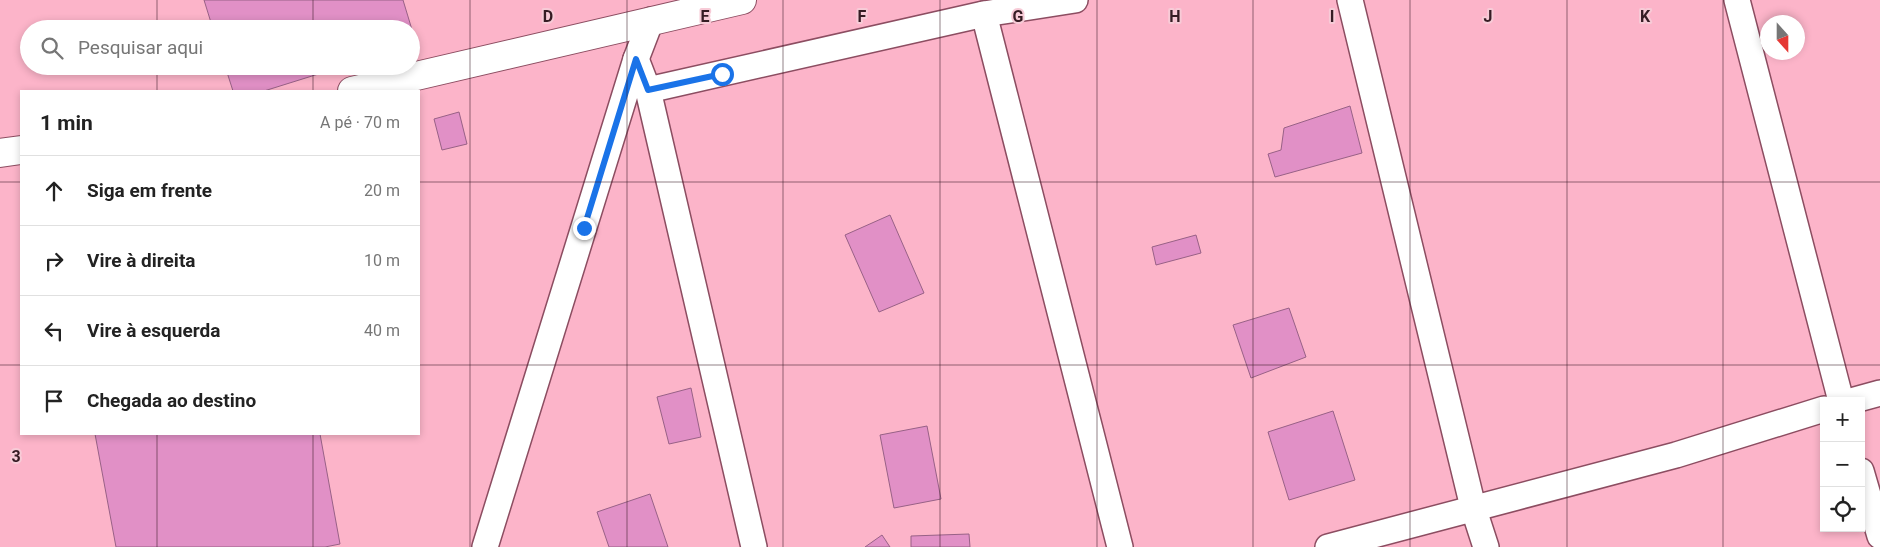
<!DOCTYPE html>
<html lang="pt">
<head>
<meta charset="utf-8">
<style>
  :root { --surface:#fff; --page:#f2f2f2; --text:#222; --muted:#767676; --line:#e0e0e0 }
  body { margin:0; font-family:Roboto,sans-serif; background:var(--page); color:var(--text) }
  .controls { position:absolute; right:15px; bottom:15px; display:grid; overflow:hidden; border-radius:0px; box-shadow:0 2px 8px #0003 }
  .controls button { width:45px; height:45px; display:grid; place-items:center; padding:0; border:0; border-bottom:1px solid var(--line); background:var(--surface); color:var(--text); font:25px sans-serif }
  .compass { position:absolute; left:1760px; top:15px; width:45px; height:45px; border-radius:50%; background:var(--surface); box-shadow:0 2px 8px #0003; rotate:159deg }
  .stop { position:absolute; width:15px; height:15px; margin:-11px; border:4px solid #1a73e8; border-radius:50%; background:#fff }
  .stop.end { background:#1a73e8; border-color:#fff; box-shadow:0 1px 5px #0008 }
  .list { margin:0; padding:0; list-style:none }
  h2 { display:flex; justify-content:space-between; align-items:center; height:65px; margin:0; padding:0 20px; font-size:21px }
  h2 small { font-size:16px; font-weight:400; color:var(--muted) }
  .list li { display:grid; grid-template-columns:32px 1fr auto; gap:15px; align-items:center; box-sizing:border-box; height:70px; padding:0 20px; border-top:1px solid var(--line) }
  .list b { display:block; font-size:19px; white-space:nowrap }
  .list em { font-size:16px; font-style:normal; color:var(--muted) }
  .icon { flex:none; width:28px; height:28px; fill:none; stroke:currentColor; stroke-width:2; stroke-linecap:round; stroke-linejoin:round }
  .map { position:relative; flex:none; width:1880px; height:547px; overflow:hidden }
  .search { position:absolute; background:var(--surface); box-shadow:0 2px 8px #0003; left:20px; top:20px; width:400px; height:55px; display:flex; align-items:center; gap:12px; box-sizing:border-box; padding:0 18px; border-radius:28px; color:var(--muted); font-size:19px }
  .panel { position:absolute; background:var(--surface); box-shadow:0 2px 8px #0003; left:20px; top:90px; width:400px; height:345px; border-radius:0px }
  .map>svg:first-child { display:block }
  .building { fill:#e190c6; stroke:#986186 }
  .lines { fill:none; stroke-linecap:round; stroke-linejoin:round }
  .minor-casing { stroke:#8c4d61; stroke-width:28 }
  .tertiary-casing { stroke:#8c4d61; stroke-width:30 }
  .minor { stroke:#fff; stroke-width:25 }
  .tertiary { stroke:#fff; stroke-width:28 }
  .route { stroke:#1a73e8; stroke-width:6 }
  .grid { fill:none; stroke:#361c24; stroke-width:1; stroke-opacity:0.55 }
  .grid-label { font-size:16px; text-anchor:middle; font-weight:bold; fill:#361c24; stroke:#f7cbd7; stroke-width:4; stroke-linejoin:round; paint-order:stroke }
</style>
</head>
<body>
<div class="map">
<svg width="1880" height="547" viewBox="0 0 1880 547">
  <rect width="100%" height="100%" fill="#fcb4c9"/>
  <g class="building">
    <path d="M204,0H403L416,43L411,45V29H213Z"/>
    <path d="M225,66H344L264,91H233Z"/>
    <path d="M1350,106L1362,153L1275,177L1268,154L1281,150L1284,128Z"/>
    <path d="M459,112L467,144L442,150L434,119Z"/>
    <path d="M890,215L924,293L879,312L845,235Z"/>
    <path d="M1196,235L1201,253L1156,265L1152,247Z"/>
    <path d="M1289,308L1306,357L1251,378L1233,325Z"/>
    <path d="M691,388L701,437L669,444L657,397Z"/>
    <path d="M1333,411L1355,480L1289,500L1268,432Z"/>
    <path d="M927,426L941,499L894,508L880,435Z"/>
    <path d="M95,434H320L340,544L325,547H116Z"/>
    <path d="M650,494L668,547H609L597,512Z"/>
    <path d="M969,534L970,547H911V536Z"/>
    <path d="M882,535L890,547H865Z"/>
  </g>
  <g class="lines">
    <defs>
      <g id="minor">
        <path d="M1350,0L1473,507L1486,547"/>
        <path d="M1737,0L1841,401"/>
        <path d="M984,14L1120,547"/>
        <path d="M636,59L648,90L754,547"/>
        <path d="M648,90L984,14L1075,0"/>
        <path d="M1851,401L1880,393"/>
        <path d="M1861,471L1880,536"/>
        <path d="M485,547L636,59L651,20"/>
        <path d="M1328,547L1676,455L1824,409"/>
      </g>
      <g id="tertiary">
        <path d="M352,91L742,0"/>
        <path d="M0,153L21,150"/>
      </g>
    </defs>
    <use href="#minor" class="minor-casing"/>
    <use href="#tertiary" class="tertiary-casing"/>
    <use href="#minor" class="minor"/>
    <use href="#tertiary" class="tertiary"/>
  </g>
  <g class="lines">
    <path class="route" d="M584,228L636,59L648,90L722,74"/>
  </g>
  <path class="grid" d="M157,0V29M313,0V29M470,0V547M627,0V547M783,0V547M940,0V547M1097,0V547M1253,0V547M1410,0V547M1567,0V547M1723,0V547M157,66V91M313,66V91M0,182H21M419,182H1880M0,365H21M419,365H1880M157,434V547M313,434V547"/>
  <g class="grid-label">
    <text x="548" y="22">D</text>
    <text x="705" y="22">E</text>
    <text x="862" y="22">F</text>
    <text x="1018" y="22">G</text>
    <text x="1175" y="22">H</text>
    <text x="1332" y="22">I</text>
    <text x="1488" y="22">J</text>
    <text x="1645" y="22">K</text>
    <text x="16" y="462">3</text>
  </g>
</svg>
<div class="controls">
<button>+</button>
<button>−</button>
<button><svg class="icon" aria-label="locate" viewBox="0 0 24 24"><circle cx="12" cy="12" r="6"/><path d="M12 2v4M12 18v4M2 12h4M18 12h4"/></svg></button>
</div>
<svg class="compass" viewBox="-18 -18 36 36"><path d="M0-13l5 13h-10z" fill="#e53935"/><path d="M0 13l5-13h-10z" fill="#767676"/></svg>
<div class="stop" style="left:722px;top:74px"></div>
<div class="stop end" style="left:584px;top:228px"></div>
<div class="search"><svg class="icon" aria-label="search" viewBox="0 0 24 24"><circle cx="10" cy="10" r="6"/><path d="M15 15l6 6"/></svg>Pesquisar aqui</div>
<section class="panel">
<h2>1 min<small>A pé · 70 m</small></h2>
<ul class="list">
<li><svg class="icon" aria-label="ahead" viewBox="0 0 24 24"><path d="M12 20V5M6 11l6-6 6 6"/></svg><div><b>Siga em frente</b></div><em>20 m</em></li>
<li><svg class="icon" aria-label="right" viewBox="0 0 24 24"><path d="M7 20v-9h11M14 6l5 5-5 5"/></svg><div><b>Vire à direita</b></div><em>10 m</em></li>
<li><svg class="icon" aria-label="left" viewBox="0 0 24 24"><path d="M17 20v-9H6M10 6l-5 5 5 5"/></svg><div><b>Vire à esquerda</b></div><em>40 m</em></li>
<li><svg class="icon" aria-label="arrive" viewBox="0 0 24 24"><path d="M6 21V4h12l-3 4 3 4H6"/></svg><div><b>Chegada ao destino</b></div></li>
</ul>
</section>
</div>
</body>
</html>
